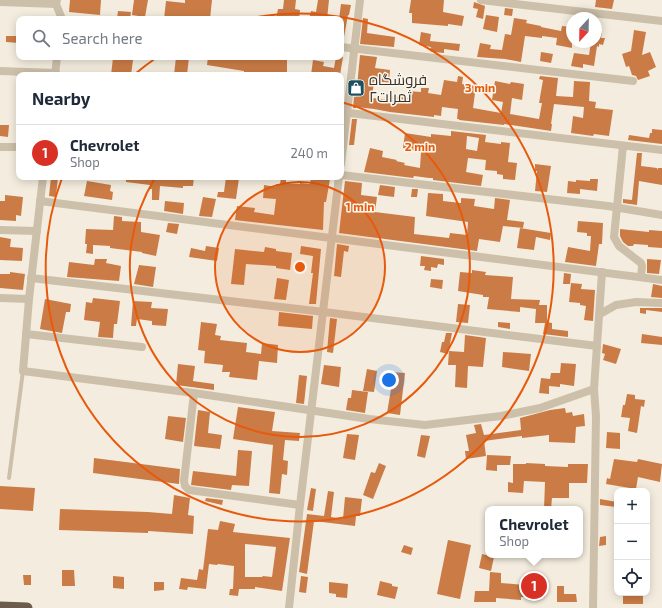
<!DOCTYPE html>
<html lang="en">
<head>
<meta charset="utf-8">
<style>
  :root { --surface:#fff; --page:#f2f2f3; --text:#1f2937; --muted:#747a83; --line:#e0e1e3; --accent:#d93025 }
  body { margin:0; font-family:"Exo 2",Cairo,sans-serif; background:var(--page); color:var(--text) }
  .controls { position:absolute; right:12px; bottom:12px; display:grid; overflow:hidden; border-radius:8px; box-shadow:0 2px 10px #0003 }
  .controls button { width:36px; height:36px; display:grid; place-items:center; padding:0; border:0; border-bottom:1px solid var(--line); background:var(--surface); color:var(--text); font:20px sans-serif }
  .compass { position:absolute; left:566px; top:12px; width:36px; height:36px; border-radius:50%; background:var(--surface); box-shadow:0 2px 10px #0003; rotate:202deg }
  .you { position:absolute; left:389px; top:380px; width:14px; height:14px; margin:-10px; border:3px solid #fff; border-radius:50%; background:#1a73e8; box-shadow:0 0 0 6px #1a73e833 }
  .badge { display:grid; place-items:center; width:26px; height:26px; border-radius:50%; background:var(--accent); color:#fff; font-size:13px; font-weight:700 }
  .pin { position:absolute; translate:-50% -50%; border:2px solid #fff; box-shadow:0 1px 4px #0006 }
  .popup { position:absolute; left:485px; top:506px; width:98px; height:52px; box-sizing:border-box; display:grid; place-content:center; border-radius:8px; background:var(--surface); filter:drop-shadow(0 1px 3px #0005); font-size:13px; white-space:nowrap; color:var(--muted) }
  .popup b { font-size:15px; color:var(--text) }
  .popup::after { content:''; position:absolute; left:50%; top:100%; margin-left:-8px; border:8px solid transparent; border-top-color:var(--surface) }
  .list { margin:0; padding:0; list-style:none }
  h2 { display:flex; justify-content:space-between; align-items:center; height:52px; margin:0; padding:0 16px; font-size:17px }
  h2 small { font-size:13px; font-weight:400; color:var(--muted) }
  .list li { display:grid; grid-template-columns:26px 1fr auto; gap:12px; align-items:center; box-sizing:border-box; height:56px; padding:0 16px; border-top:1px solid var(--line) }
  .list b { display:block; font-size:15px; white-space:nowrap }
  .list p { margin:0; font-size:13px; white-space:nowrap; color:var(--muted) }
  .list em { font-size:13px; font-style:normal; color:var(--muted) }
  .icon { flex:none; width:22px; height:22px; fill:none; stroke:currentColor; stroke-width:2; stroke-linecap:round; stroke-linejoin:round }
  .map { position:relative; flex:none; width:662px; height:608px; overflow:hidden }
  .search { position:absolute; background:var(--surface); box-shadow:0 2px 10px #0003; left:16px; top:16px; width:328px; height:44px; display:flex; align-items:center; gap:10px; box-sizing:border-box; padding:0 14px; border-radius:8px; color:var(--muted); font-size:15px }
  .panel { position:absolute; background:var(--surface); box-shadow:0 2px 10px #0003; left:16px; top:72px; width:328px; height:108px; border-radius:8px }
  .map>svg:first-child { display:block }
  .building { fill:#cb7c46; fill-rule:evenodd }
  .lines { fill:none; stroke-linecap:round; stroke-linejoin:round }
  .service { stroke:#cdc0aa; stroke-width:4 }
  .minor { stroke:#cdc0aa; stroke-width:8 }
  .trunk { stroke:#6c5c4d; stroke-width:11 }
  .ring { fill:none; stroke:#e8590c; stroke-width:2 }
  .labels { text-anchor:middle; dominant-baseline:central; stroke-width:3; stroke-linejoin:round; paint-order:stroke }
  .poi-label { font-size:15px; fill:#3a312a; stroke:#fbf6ec; text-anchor:start }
  .centre { fill:#e8590c; stroke:#fbf6ec; stroke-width:2 }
  .ring-label { font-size:12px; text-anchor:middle; font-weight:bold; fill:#e8590c; stroke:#fbf6ec; stroke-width:3; stroke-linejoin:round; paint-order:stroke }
</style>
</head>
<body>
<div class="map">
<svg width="662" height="608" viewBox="0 0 662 608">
  <rect width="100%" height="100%" fill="#f4eddf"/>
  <g class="building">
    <path d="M70,0H101L100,15L69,12Z"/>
    <path d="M134,0H148L145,17L132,15Z"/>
    <path d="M185,0H212L210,19H164L166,1L185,3Z"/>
    <path d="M284,0H296L295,9L300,10L299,19H276L278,9H283Z"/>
    <path d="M318,0H329L327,19H309L311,11L316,12Z"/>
    <path d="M411,0H444L443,12L464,16L462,26L448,24V26L412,23V13H409Z"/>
    <path d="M596,0H614L612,9L595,7Z"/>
    <path d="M474,2L485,6L483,19L476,17L478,9L473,8Z"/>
    <path d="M341,4L351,5L349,15H348L344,37H341V19H339Z"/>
    <path d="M505,8L513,9L512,16L504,15Z"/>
    <path d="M118,11L131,12L130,19L117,18Z"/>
    <path d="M486,15L499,17L497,32L483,29Z"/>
    <path d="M363,18L368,19L367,33L395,37L394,47L360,44Z"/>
    <path d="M514,18L527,20L526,23L541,26V27L561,31L562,26L572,27V48L556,45L557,38L542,36V38L525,36L521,62L505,59L477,57L480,43L491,45L490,49L502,50L505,34L511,35Z"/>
    <path d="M596,30L602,31L601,38H605L603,45L599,44V47L597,46L594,66L583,64V68L571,66L574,53L589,55L591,42H596Z"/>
    <path d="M634,30L646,32L642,55L650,52L656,67L648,71L650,76L638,80L636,76L632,75L629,66L626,67L622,54L631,51Z"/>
    <path d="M421,32L431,34L430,41L460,44L459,51L444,49V53L433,52L430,51L431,47L419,45Z"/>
    <path d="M6,36H19V43L6,42Z"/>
    <path d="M541,52L553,54L551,63L540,61Z"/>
    <path d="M360,55L377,57L375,68L390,70L389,83L374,81L372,98L392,100V96L408,98V91L421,92V88H429L428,93L441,95L444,80L457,82L458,76L463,77L462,84L476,86L473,108L501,113L503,102L492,100L495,81L510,84L511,82L524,84L522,100L512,98L510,114L539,119L542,103H539L543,80L539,79L540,76L558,78L556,96L573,97L574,81L590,82L589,101L596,102L595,108L613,110L609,136L594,134L593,136L571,133L573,116L583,118L584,107L554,104L551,124H552L551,131L504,124V125L459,120V119H457L458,109L442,107L441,116L434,115V117L390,112L374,109L356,107V108H353L354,97H356Z"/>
    <path d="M176,57H189L187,75H174Z"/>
    <path d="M208,57H287V74L272,72V75L250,74L244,72V71L207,65Z"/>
    <path d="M336,57H343L340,75H311L313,60L324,62L323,66L334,68Z"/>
    <path d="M113,58L133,60L131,75H111Z"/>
    <path d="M352,119H357L354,145H349Z"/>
    <path d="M0,125H9L8,137L0,136Z"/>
    <path d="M652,129L662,130V144L628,140L629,135L649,138L650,133H652Z"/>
    <path d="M451,131L486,135L485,142L501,144V142L510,143L508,162L517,163L515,180L503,179V175L497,174V171L485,170L486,160L468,158L466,172L483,175L481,186L433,180V178H429L414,176L413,178L364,172L370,148L383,151L382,157L397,160L396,161L405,163L404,165L420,168L421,152L403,148L405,133L431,137V134L451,136ZM467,136L479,138L477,151L466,149Z"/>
    <path d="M637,153H642L641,166L657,168L658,170V168H662V185L639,181L637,205L623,203V199L632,200Z"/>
    <path d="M535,164L551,166L547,192L535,191L537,171H535Z"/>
    <path d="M51,177H58L56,197L49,196Z"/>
    <path d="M126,177H194L193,186H183V188L160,186L159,200H152V189H150V185L126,182Z"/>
    <path d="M226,177L239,178L236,199L217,197L218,192H224Z"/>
    <path d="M281,177H286V183L300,184V183L310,184L311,177L330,179L326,202H324L323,230L235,220L237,206L255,208L254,212L274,215L276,199L263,198L264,185L276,187V184L280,185Z"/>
    <path d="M590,179H598L597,191L580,189V194L567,193L568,181L576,182V180L590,181Z"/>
    <path d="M87,181L111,185L110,191L113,192L112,200L84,196Z"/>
    <path d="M345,181L362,183L361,195L377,197L375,212L415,217L414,234L449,238L450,233L467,235L468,222L426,216L428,193L443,194V201L461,203V198L475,199L474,206L494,209L495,198L510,200L507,220L524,222L523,228L503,226L500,242L479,239L477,251L339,233Z"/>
    <path d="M380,185L395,187L394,197L378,195Z"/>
    <path d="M412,189H418L417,197H411Z"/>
    <path d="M5,195L23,197L21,216L16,215V221L0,220V201H5Z"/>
    <path d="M203,197L216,199L212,217L199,216Z"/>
    <path d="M165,201L184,203L183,214L164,211Z"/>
    <path d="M114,216L122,217V221L141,222V232L160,235L156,256L142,253V252L110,248V246L93,245V254L86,253L87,244H85L86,229L113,230Z"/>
    <path d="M578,221L603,223L602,244H599L596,266L565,262L568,247L590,251L591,236H587V233L577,232Z"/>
    <path d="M168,223L179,224L177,234L166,232Z"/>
    <path d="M520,228L551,233L550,240L536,237L534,250L517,248Z"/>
    <path d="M620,229L649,232V230L662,231V248L648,247V245L634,244L633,246H628L623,242L620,236Z"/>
    <path d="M0,237L11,239L10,247L23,248L22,261L0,260Z"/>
    <path d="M337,244L349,246L348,252L344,251L341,277L334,276Z"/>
    <path d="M206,246L219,248L217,261L189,257L191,248L205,251Z"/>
    <path d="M301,246L321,249L316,304H309L313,273H311L313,256L300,254Z"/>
    <path d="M265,247L276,249V251L292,253L290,270L276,268V266L246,264L244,285L231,284L235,249L264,252Z"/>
    <path d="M421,256L444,259V265L438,264L437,268L431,267V271L424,270L425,266H420Z"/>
    <path d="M95,259H107L106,263L121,266L119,281L67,277L69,262L94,265Z"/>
    <path d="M647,259L661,260L659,274L647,273Z"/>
    <path d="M139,265L156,267L153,287L134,284Z"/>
    <path d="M472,270L486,272L485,275L513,277L511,299L540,300L539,305H547V322L552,323V329L568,331V337L543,334L545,323H535L536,309L520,307V312L487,309L489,297H483V295L458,291L460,272L472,273Z"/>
    <path d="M10,272L25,274L23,290L0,288V274H10Z"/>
    <path d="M564,273L571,274L570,284H563Z"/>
    <path d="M277,278L289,280L286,300L274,299Z"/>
    <path d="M431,279L443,280L442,289L430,287Z"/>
    <path d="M571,283L582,284L581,289L595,290L593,321L584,320L586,306L580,305V303L569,302Z"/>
    <path d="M653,284L662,286V298L651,297Z"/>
    <path d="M93,298L120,301L117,324H114L113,338L98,337L100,322L84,320L86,302L92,303Z"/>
    <path d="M45,299L71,304L70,312H66L62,333L40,329Z"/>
    <path d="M133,301L152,302L151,308L168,309L166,326L152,325V321L137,319L136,326H131Z"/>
    <path d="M458,304L470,305L468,323L456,322Z"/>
    <path d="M640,308H662V312L646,310V314L640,313Z"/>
    <path d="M279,312L313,316L312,329L278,326Z"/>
    <path d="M330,318L337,319L333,353L327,352Z"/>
    <path d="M201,322L217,324L215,335L221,336L220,340L247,343L246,352L261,354L262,343L278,345L277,363L259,361L257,380L229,377L230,372H222L223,365L204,363L205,351L198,350Z"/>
    <path d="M498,322L510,323V329L498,327Z"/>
    <path d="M446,333H452L448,354L440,352L442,342H444Z"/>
    <path d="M642,334L662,337V345L641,343Z"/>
    <path d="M465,335L486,338L483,367L468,366L467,388L455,387L456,365H448L449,351L464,352Z"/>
    <path d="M603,344L621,349L616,364L603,360L605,354L602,353Z"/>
    <path d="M503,352L531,354L529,371L502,367Z"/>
    <path d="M561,363L576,364L574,386L560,384V387L549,386V394L539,393L541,378L550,379L551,373H560Z"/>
    <path d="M178,364L195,366L193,381L214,384V390L176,385Z"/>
    <path d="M324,365L341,367L339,387L321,384Z"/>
    <path d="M367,369L377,371L374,392L363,391Z"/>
    <path d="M391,372L405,373L400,415L387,413L391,389L389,388Z"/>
    <path d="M299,375L307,376L304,404L296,403Z"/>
    <path d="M352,390L368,392L365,413L346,410L348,398H351Z"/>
    <path d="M627,394L635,395V399L645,400L644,407L641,406L637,433L628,431L630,418L621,417L623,405H625Z"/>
    <path d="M238,407L275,412L272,431L300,433L299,441L285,440L283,460L288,461L287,475L282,474L280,494L269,493L273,445L233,439Z"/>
    <path d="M565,408L566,413L572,412L573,416L584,414L585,426L576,427L575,443L549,442V435L522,438V436L484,441L486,456L466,459L465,451H469L466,435L476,433L474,425L481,424L484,435L521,430L520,418L550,410Z"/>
    <path d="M198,410L210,412L208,433L222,435L220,449L194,446Z"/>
    <path d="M168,416L186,418L183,442L165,439Z"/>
    <path d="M607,432L620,433V449L606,448Z"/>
    <path d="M347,434L359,435L355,460L343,458Z"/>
    <path d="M421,435L430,436L425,458L417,456Z"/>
    <path d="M238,450L252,451L249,486L232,485L231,490L191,485L193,471L236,476Z"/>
    <path d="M487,455L511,456L510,465H497V471L486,470Z"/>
    <path d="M94,458L180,469L179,484L93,473Z"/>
    <path d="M614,459L637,462L638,459L662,464L660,482L638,477L636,489L606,484L607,478L610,479Z"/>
    <path d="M379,463L386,466L373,499L363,495L371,472L375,473Z"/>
    <path d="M526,463L545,464V466L568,467V464H588L587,483H569V498H552L551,509H544L545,482L524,481L523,493L508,492V482L513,483V464H526Z"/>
    <path d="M0,486L35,488L33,511L0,509Z"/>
    <path d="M311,488L316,489L313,511L307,510Z"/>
    <path d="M328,491L334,492L331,517L343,519L345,497L362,499L360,516H356L355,526L314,521L307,574L299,572L307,514L324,516Z"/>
    <path d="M174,495L190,498L188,515L194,516L193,534L148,531V533L59,530L60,509L148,512L172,514Z"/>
    <path d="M206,498L223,500L222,505L205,501Z"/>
    <path d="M600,499L617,502L616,507L600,505Z"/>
    <path d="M220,521L235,524L233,532L290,538L282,591L255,587V589H239L238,596L229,595L230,589H233L234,566L218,564L217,565L209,564L206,589L188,587L187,590L179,589L181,578L197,580L199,569L203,570L208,529L218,530ZM245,544L276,547L272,577L263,576L262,577H245Z"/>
    <path d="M606,536V545L599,546L600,537Z"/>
    <path d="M448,540L471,545L460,599L437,594Z"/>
    <path d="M404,545L413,548L411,555L401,552Z"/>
    <path d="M482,554L494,557L491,571L479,568Z"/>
    <path d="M62,570H74L75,586H62Z"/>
    <path d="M490,572L501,573V583L524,585V580H545V597H521V600L496,598V602H474L475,591H489Z"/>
    <path d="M23,575H31V585H24Z"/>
    <path d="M113,576L124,577V589L113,588Z"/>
    <path d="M301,576L308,577L306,593L299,592Z"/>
    <path d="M380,581L392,584V586L398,587L395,599L377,595Z"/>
    <path d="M154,582H164V590L154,591Z"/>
    <path d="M329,582L348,584L347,598L336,597V594L329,593Z"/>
    <path d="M557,586H564V594H576L577,602H557Z"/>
    <path d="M636,593H643V604H623V596H636Z"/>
  </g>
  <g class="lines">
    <path class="service" d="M9,478L23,371"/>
    <g class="minor">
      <path d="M57,0L56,4L62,19"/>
      <path d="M481,0L662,21"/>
      <path d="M0,2L56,4"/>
      <path d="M341,47L633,81"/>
      <path d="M0,71L56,73"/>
      <path d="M55,75L57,57"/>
      <path d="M341,112L662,150"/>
      <path d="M623,146L614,237L619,246L641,263L642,266L641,277"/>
      <path d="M0,147H19"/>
      <path d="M341,164L360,0"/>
      <path d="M341,175L608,206L662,215"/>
      <path d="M40,201L662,280"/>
      <path d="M0,230L37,231"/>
      <path d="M31,278L324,312L597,346"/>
      <path d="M0,298L29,299L43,177"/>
      <path d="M29,299L23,371L194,393L369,419L425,425L501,416L540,408L594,389"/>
      <path d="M600,314L616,305L636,302L662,303"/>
      <path d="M26,334L142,347"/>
      <path d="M194,393L184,481L185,486L189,490L300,505"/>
      <path d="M289,608L300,505L339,177"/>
      <path d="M593,608L596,416L594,389L602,272"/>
    </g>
    <path class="trunk" d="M0,607L27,608"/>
  </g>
  <circle cx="300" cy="267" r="85" fill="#e8590c" fill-opacity=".12"/>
  <g class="ring">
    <circle cx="300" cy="267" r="85"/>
    <path d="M341 102A170 170 0 1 1 155 178"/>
    <path d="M135 74A254 254 0 0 1 156 58M247 19A254 254 0 1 1 62 178"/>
  </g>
  <defs>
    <symbol id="shop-square" viewBox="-11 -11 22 22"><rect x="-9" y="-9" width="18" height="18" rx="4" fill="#1d4f5e" stroke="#fbf6ec"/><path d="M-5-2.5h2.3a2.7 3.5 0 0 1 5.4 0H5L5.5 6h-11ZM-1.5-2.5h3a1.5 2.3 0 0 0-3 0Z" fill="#fff"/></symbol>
  </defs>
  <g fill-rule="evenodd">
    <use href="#shop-square" x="346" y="78" width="20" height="20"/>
  </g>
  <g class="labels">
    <g class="poi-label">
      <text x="369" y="79">فروشگاه<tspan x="369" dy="17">ثمرات٢</tspan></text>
    </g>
  </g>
  <circle cx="300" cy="267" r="6" class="centre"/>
  <g class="ring-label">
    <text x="480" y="92">3 min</text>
    <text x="420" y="151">2 min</text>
    <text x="360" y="211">1 min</text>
  </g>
</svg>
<div class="controls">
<button>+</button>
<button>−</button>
<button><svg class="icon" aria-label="locate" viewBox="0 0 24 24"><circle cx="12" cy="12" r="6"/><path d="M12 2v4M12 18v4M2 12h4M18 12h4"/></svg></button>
</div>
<svg class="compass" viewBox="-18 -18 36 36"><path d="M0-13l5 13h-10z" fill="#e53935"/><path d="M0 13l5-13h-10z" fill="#747a83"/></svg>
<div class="you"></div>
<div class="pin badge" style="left:534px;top:586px">1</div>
<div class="popup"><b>Chevrolet</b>Shop</div>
<div class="search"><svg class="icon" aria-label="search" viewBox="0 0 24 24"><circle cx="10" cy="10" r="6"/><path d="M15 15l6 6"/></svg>Search here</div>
<section class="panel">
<h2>Nearby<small></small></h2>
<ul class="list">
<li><span class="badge">1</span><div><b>Chevrolet</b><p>Shop</p></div><em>240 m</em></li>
</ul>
</section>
</div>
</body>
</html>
